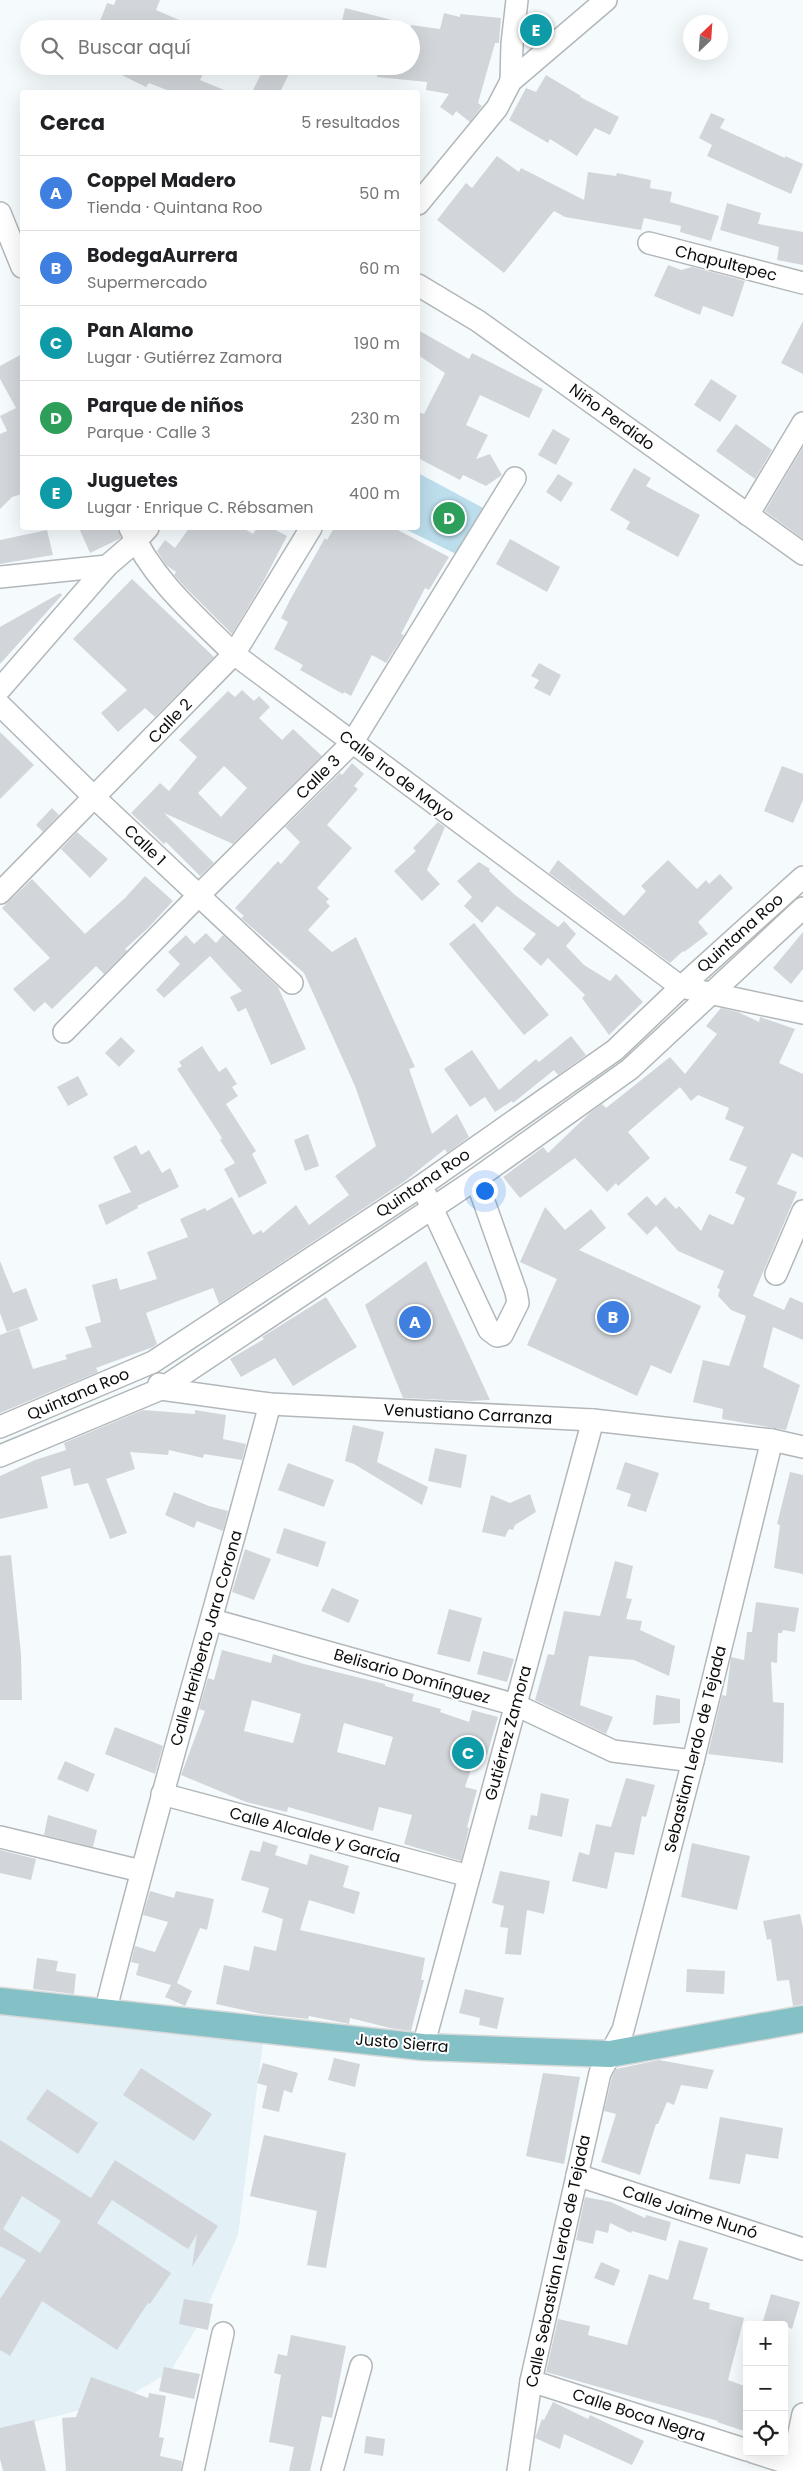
<!DOCTYPE html>
<html lang="es">
<head>
<meta charset="utf-8">
<style>
  :root { --surface:#fff; --page:#f6f6f6; --text:#202124; --muted:#757577; --line:#e0e0e0; --accent:#a72a7b }
  body { margin:0; font-family:Poppins,sans-serif; background:var(--page); color:var(--text) }
  .controls { position:absolute; right:15px; bottom:15px; display:grid; overflow:hidden; border-radius:5px; box-shadow:0 5px 20px #0002 }
  .controls button { width:45px; height:45px; display:grid; place-items:center; padding:0; border:0; border-bottom:1px solid var(--line); background:var(--surface); color:var(--text); font:25px sans-serif }
  .compass { position:absolute; left:683px; top:15px; width:45px; height:45px; border-radius:50%; background:var(--surface); box-shadow:0 5px 20px #0002; rotate:25deg }
  .you { position:absolute; left:484px; top:1190px; width:18px; height:18px; margin:-12px; border:4px solid #fff; border-radius:50%; background:#1a73e8; box-shadow:0 0 0 8px #1a73e833 }
  .badge { display:grid; place-items:center; width:32px; height:32px; border-radius:50%; background:var(--accent); color:#fff; font-size:16px; font-weight:700 }
  .pin { position:absolute; translate:-50% -50%; border:2px solid #fff; box-shadow:0 1px 5px #0006 }
  .list { margin:0; padding:0; list-style:none }
  h2 { display:flex; justify-content:space-between; align-items:center; height:65px; margin:0; padding:0 20px; font-size:21px }
  h2 small { font-size:16px; font-weight:400; color:var(--muted) }
  .list li { display:grid; grid-template-columns:32px 1fr auto; gap:15px; align-items:center; box-sizing:border-box; height:75px; padding:0 20px; border-top:1px solid var(--line) }
  .list b { display:block; font-size:19px; white-space:nowrap }
  .list p { margin:0; font-size:16px; white-space:nowrap; color:var(--muted) }
  .list em { font-size:16px; font-style:normal; color:var(--muted) }
  .icon { flex:none; width:28px; height:28px; fill:none; stroke:currentColor; stroke-width:2; stroke-linecap:round; stroke-linejoin:round }
  .map { position:relative; flex:none; width:803px; height:2471px; overflow:hidden }
  .search { position:absolute; background:var(--surface); box-shadow:0 5px 20px #0002; left:20px; top:20px; width:400px; height:55px; display:flex; align-items:center; gap:12px; box-sizing:border-box; padding:0 18px; border-radius:28px; color:var(--muted); font-size:19px }
  .panel { position:absolute; background:var(--surface); box-shadow:0 5px 20px #0002; left:20px; top:90px; width:400px; height:440px; border-radius:5px }
  .map>svg:first-child { display:block }
  .built { fill:#e3f0f6 }
  .green { fill:#bcddec }
  .building { fill:#d2d6da; fill-rule:evenodd }
  .lines { fill:none; stroke-linecap:round; stroke-linejoin:round }
  .minor-casing { stroke:#b2b7ba; stroke-width:24 }
  .major-casing { stroke:#d8d8d8; stroke-width:29 }
  .minor { stroke:#fff; stroke-width:21 }
  .major { stroke:#83c1c7; stroke-width:26 }
  .labels { text-anchor:middle; dominant-baseline:central; stroke-width:4; stroke-linejoin:round; paint-order:stroke }
  .street-label { font-size:16px; fill:#0c0e0e; stroke:#fff }
</style>
</head>
<body>
<div class="map">
<svg width="803" height="2471" viewBox="0 0 803 2471">
  <rect width="100%" height="100%" fill="#f5fbfd"/>
  <path class="built" d="M0,2012L263,2042L238,2235L202,2319L170,2372L129,2396L58,2416L0,2430Z"/>
  <path class="green" d="M418,473L485,509L458,555L403,528H418Z"/>
  <g class="building">
    <path d="M116,0H160L156,10L200,29H97L107,3L114,5Z"/>
    <path d="M345,8L404,23L403,29H340Z"/>
    <path d="M444,13L460,17V14L501,18L499,43H495L478,103L482,106L470,122L456,111L453,116L440,107L449,94L426,90L427,82L377,77L378,66H411V25L440,29Z"/>
    <path d="M103,66H196L205,70L200,80L229,92H172L149,83L146,87Z"/>
    <path d="M265,66H293L280,92H252Z"/>
    <path d="M546,75L581,96L580,97L619,117L610,135L595,128L577,156L550,139L548,143L509,120L526,88L536,92Z"/>
    <path d="M711,113L725,119L720,128L785,158V156L803,164L791,194L707,156L712,145L699,138Z"/>
    <path d="M497,156L519,172L521,168L584,200L588,172L616,176L617,173L651,180L650,188L672,192L670,202L719,216L711,241L680,232L681,226L644,218L641,230L565,217L554,211L504,273L437,220L466,183L472,188Z"/>
    <path d="M727,203L761,213L758,224L803,232V265L777,260L779,247L720,230Z"/>
    <path d="M668,265L681,270L692,267L745,281L733,317L703,306L700,315L654,296Z"/>
    <path d="M803,321V374L781,363Z"/>
    <path d="M418,330L469,359L472,353L543,389L529,418L480,395L466,425L488,435L476,459L490,454L502,475L486,486L463,475L460,480L418,458V412L424,414L445,373L418,355Z"/>
    <path d="M22,354V494L12,497L0,509V434L7,431L0,416L16,408L0,379V366Z"/>
    <path d="M711,379L737,396L720,422L694,405Z"/>
    <path d="M736,424L772,450L755,479L716,451Z"/>
    <path d="M553,429L570,439L556,465L538,455Z"/>
    <path d="M803,447V539L765,511Z"/>
    <path d="M634,468L651,478L646,486L700,515L678,557L626,529L630,522L610,510Z"/>
    <path d="M558,474L573,483L561,502L546,492Z"/>
    <path d="M79,528H118L121,538L90,553Z"/>
    <path d="M189,528H243L253,534L257,528H272L287,536L263,582L232,634L185,587L174,575L176,572L166,565L157,551L165,540L175,548Z"/>
    <path d="M334,528H394L449,557L429,590L425,588L401,634L404,635L386,663L372,655L351,696L344,692L343,694L300,670L303,665L274,649L288,622L281,618L290,600L325,538L327,540Z"/>
    <path d="M47,530L53,555L0,564V540Z"/>
    <path d="M510,539L560,567L547,592L496,564Z"/>
    <path d="M132,579L214,657L155,717L145,708L118,732L101,713L127,690L73,639Z"/>
    <path d="M60,593L62,595L0,664V627Z"/>
    <path d="M539,663L561,675L550,696L534,688L539,680L531,676Z"/>
    <path d="M242,690L254,701L259,696L270,707L259,718L282,740L293,729L322,756L233,844L164,813L214,863L200,876L166,842L164,844L131,813L160,783L169,791L197,757L179,740L228,691L235,697ZM224,766L247,788L221,817L198,793Z"/>
    <path d="M0,732L34,765L0,799Z"/>
    <path d="M352,763L364,774L354,786L358,789L327,825L352,848L317,888L329,899L326,902L330,906L308,930L332,952L356,937L415,1067L409,1069L432,1134L457,1114L469,1137L447,1153L445,1149L405,1181L219,1304L213,1288L146,1313L157,1344L153,1347L96,1368L98,1372L0,1413V1335L19,1328L33,1369L67,1359L65,1355L92,1347L85,1327L101,1322L92,1285L117,1278L120,1290L157,1279L147,1252L188,1237L180,1219L205,1208L207,1211L232,1197L253,1235L261,1230L263,1233L296,1205L309,1225L349,1195L335,1176L376,1146L355,1086L304,973L241,918L244,916L235,908L278,861L281,864L300,842L285,827L340,773L342,775Z"/>
    <path d="M782,766L803,774V800L793,823L764,811Z"/>
    <path d="M52,808L59,815L43,832L36,825Z"/>
    <path d="M438,822L445,827L427,870L440,884L422,901L394,871L416,851L413,848Z"/>
    <path d="M77,832L108,859L90,878L61,849Z"/>
    <path d="M558,860L624,916L646,891L641,886L668,860L697,889L706,880L709,884L720,874L733,888L698,922L708,934L684,952L683,951L670,963L549,873Z"/>
    <path d="M479,862L490,869L489,871L515,895L558,927L564,921L576,934L566,946L584,965L610,981L616,974L643,1002L609,1035L582,998L585,995L548,958L541,966L523,949L536,934L497,906L482,923L464,906L472,897L457,881Z"/>
    <path d="M145,876L173,901L149,927L125,949L127,951L104,974L96,966L52,1009L45,1002L34,1012L13,989L50,958L2,908L32,879L85,934L125,898Z"/>
    <path d="M474,923L549,1015L524,1035L449,944Z"/>
    <path d="M803,932V969L791,984L773,968Z"/>
    <path d="M206,933L216,943L223,935L278,987L306,1049L271,1065L246,1008L238,1012L230,997L242,991L210,956L164,998L156,990L180,964L168,952L186,935L194,944Z"/>
    <path d="M721,1008L738,1012L759,1022L760,1017L795,1029L779,1063L803,1074V1158L792,1153L777,1184L797,1192L753,1296L784,1310L790,1297L803,1303V1340L773,1327L763,1367L800,1385L786,1430L722,1419L723,1409L693,1402L703,1360L729,1366L746,1316L731,1310L718,1296L720,1289L717,1288L724,1271L678,1251L656,1226L647,1235L627,1214L647,1196L656,1206L665,1197L676,1209L679,1206L701,1231L709,1214L733,1225L745,1198L735,1193L747,1167L729,1160L744,1127L725,1119L729,1108L698,1095L691,1101L680,1087L628,1132L650,1158L618,1186L616,1183L607,1192L575,1158L520,1198L503,1177L543,1147L548,1153L591,1112L602,1104L606,1108L670,1057L685,1074L717,1034L706,1026Z"/>
    <path d="M571,1036L586,1055L558,1075L554,1070L513,1103L512,1101L495,1112L485,1097L470,1107L444,1069L472,1050L499,1090L536,1059L539,1062Z"/>
    <path d="M121,1037L135,1051L119,1067L105,1053Z"/>
    <path d="M202,1046L219,1072L226,1067L237,1084L232,1087L238,1096L226,1104L256,1151L252,1154L267,1183L239,1198L224,1169L235,1163L220,1140L222,1138L177,1069L182,1066L179,1062Z"/>
    <path d="M78,1076L88,1095L68,1106L57,1087Z"/>
    <path d="M308,1134L319,1166L305,1171L294,1140Z"/>
    <path d="M136,1145L141,1155L149,1150L162,1173L170,1168L179,1187L137,1206L138,1208L106,1225L98,1205L131,1192L113,1157Z"/>
    <path d="M545,1207L565,1230L591,1209L606,1228L579,1250L701,1306L671,1374L651,1365L637,1396L527,1345L557,1279L520,1262Z"/>
    <path d="M0,1261L13,1293L26,1288L38,1320L7,1332L0,1313Z"/>
    <path d="M426,1261L490,1400L470,1401L403,1398L365,1305Z"/>
    <path d="M326,1297L357,1347L293,1386L275,1358L241,1377L230,1359L264,1339L262,1337Z"/>
    <path d="M143,1410L195,1414V1410L226,1415L223,1439L246,1444L242,1460L204,1454L203,1458L169,1450L168,1455L130,1452L135,1469L106,1479L127,1533L110,1539L88,1483L74,1486L70,1468L41,1477L48,1508L0,1519V1476L35,1460L66,1450L64,1443Z"/>
    <path d="M353,1425L384,1432L377,1462L428,1487L422,1505L354,1464L345,1461Z"/>
    <path d="M435,1448L467,1455L461,1488L428,1481Z"/>
    <path d="M625,1462L659,1473L646,1512L627,1506L631,1494L616,1489Z"/>
    <path d="M288,1463L334,1480L324,1507L278,1490Z"/>
    <path d="M790,1472L803,1475V1574L774,1568L780,1525L777,1524Z"/>
    <path d="M174,1492L209,1506L228,1511L223,1531L197,1521L194,1528L165,1515Z"/>
    <path d="M530,1494L536,1512L515,1525L513,1530L509,1529L505,1537L482,1532L491,1495L510,1503Z"/>
    <path d="M284,1528L326,1542L318,1567L276,1553Z"/>
    <path d="M245,1549L271,1559L254,1600L232,1592Z"/>
    <path d="M11,1555L21,1654L22,1700H0V1556Z"/>
    <path d="M615,1561L633,1566L626,1598L632,1599L626,1619L642,1621L640,1630L675,1646L669,1676L634,1660L589,1656L580,1705L613,1717L606,1734L535,1700L548,1654L554,1655L564,1611L600,1616Z"/>
    <path d="M332,1588L359,1600L349,1623L321,1611Z"/>
    <path d="M756,1602L799,1608L795,1632L783,1630L782,1633H778L777,1663L771,1662L773,1702L784,1703L783,1763L708,1754L722,1695L726,1696L731,1657L744,1660L747,1632H752Z"/>
    <path d="M449,1609L482,1618L470,1662L437,1654Z"/>
    <path d="M222,1650L271,1663L273,1654L304,1664L385,1684V1686L414,1694L412,1701L441,1709L440,1712L469,1722L472,1710L498,1717L487,1755L477,1752L465,1787L477,1790L467,1827L469,1828L461,1861L404,1844L412,1815L379,1807L373,1831L288,1807L287,1812L246,1802L181,1775L205,1711L199,1709L208,1678L214,1680ZM252,1700L301,1714L293,1743L244,1731ZM344,1723L393,1737L385,1765L337,1752Z"/>
    <path d="M483,1651L514,1659L507,1682L477,1674Z"/>
    <path d="M656,1695L680,1699V1723L653,1725Z"/>
    <path d="M115,1727L163,1746L155,1774L105,1754Z"/>
    <path d="M65,1761L95,1774L88,1792L57,1779Z"/>
    <path d="M626,1778L655,1785L646,1817L642,1816L634,1855L615,1852L607,1889L572,1881L579,1852L589,1855L596,1824L611,1827Z"/>
    <path d="M541,1793L569,1799L562,1837L528,1829L531,1815L537,1816Z"/>
    <path d="M48,1815L97,1830L93,1847L44,1835Z"/>
    <path d="M263,1841L278,1846L275,1855L307,1865L310,1854L349,1866L343,1887L360,1892L354,1914L309,1900L300,1930L425,1958L421,1980H424L411,2031L390,2028L350,2018L349,2024L309,2016L308,2019L262,2014L216,2004L224,1965L249,1971L254,1946L276,1951L283,1919L262,1912L269,1888L241,1880L250,1850L260,1852Z"/>
    <path d="M692,1843L750,1856L737,1910L681,1897Z"/>
    <path d="M0,1850L36,1859L31,1880L0,1873Z"/>
    <path d="M500,1871L550,1881L544,1914L527,1910L521,1955L505,1954L508,1928L500,1927L504,1906L492,1903Z"/>
    <path d="M150,1891L174,1898L176,1891L214,1899L207,1930L200,1928L177,1983L192,1991L185,2006L165,1997L171,1985L136,1975L139,1964L131,1962L135,1946L155,1952L168,1922L143,1915Z"/>
    <path d="M800,1914L803,1928V2004L793,2006L789,1980L777,1981L771,1939L767,1940L763,1921Z"/>
    <path d="M37,1958L58,1961L56,1971L76,1974L74,1994L33,1989Z"/>
    <path d="M687,1969L725,1971L724,1994L686,1992Z"/>
    <path d="M465,1989L504,1998L497,2029L479,2025L480,2018L459,2013Z"/>
    <path d="M334,2058L360,2064L355,2087L328,2080Z"/>
    <path d="M659,2060L714,2070L707,2089L681,2085L674,2105L667,2102L658,2124H656L640,2175L601,2162L616,2114L604,2111L612,2077L616,2069Z"/>
    <path d="M263,2063L298,2073L292,2093L284,2090L279,2112L262,2108L267,2086L257,2083Z"/>
    <path d="M141,2068L212,2114L194,2141L123,2095Z"/>
    <path d="M543,2073L580,2077L564,2164L526,2156Z"/>
    <path d="M47,2089L98,2123L78,2154L26,2119Z"/>
    <path d="M720,2117L783,2128L778,2159L746,2154L740,2184L709,2179Z"/>
    <path d="M264,2135L346,2153L326,2268L307,2265L317,2211L250,2196Z"/>
    <path d="M0,2140L91,2198L115,2160L218,2226L192,2267L197,2234L188,2249L112,2200L97,2223L171,2273L150,2304L148,2303L117,2350L42,2301L10,2356L0,2350V2299L26,2260L0,2246ZM22,2196L61,2221L40,2253L3,2229Z"/>
    <path d="M585,2197L611,2202L645,2218L646,2215L671,2222L666,2241L632,2231L631,2233L610,2223L608,2233L596,2230L593,2244L576,2240Z"/>
    <path d="M679,2240L708,2248L693,2299L710,2303L709,2309L744,2318L728,2380L747,2387V2432L717,2422L718,2421L546,2372L558,2319L590,2326L588,2335L627,2345L649,2274L668,2280Z"/>
    <path d="M601,2262L620,2270L614,2286L594,2278Z"/>
    <path d="M771,2294L800,2302L792,2329L784,2325L763,2321Z"/>
    <path d="M184,2299L213,2304L208,2330L179,2324Z"/>
    <path d="M291,2335L346,2346L332,2418L322,2416L310,2471H289L294,2447L269,2442L281,2375L274,2373L278,2354L287,2356Z"/>
    <path d="M164,2367L200,2374L194,2399L159,2391Z"/>
    <path d="M91,2377L148,2398L149,2393L166,2396L159,2437L164,2438L160,2456L182,2461L181,2471H66L62,2418L76,2417Z"/>
    <path d="M553,2402L588,2419L590,2415L644,2441L632,2465L564,2434L560,2449L535,2438L542,2419L544,2420Z"/>
    <path d="M34,2420L46,2471H3L0,2459V2428Z"/>
    <path d="M366,2436L385,2439L383,2456L364,2453Z"/>
  </g>
  <g class="lines">
    <defs>
      <g id="minor">
        <path d="M511,81L512,44L517,0"/>
        <path d="M418,204L497,108L511,81L606,0"/>
        <path d="M0,213L22,267"/>
        <path d="M649,243L803,283"/>
        <path d="M418,285L478,321L803,554"/>
        <path d="M748,515L803,423"/>
        <path d="M130,528C151,578 196,616 234,654L681,987L803,1013"/>
        <path d="M0,577L107,566"/>
        <path d="M0,689L107,566L136,541L148,528"/>
        <path d="M0,705L95,798L292,983"/>
        <path d="M0,893L234,654L311,528"/>
        <path d="M64,1032L198,896L352,743L515,478"/>
        <path d="M426,1195L489,1330L497,1336L502,1335L518,1303L516,1292L476,1179"/>
        <path d="M776,1274L803,1211"/>
        <path d="M159,1384L161,1389L270,1404L593,1420L772,1440L803,1447"/>
        <path d="M0,1427L153,1362L421,1186L615,1050L681,987L803,877"/>
        <path d="M0,1456L161,1389L476,1179L630,1069L803,908"/>
        <path d="M213,1620L516,1705L613,1751L693,1761"/>
        <path d="M162,1794L469,1876"/>
        <path d="M0,1837L141,1871"/>
        <path d="M105,2013C156,1809 216,1607 270,1404"/>
        <path d="M423,2047L593,1420"/>
        <path d="M577,2175L803,2249"/>
        <path d="M531,2381L747,2450"/>
        <path d="M753,2452L803,2468"/>
        <path d="M193,2471L223,2333"/>
        <path d="M332,2471L361,2366"/>
        <path d="M518,2471L531,2381L600,2073L623,2030L693,1761L772,1440"/>
        <path d="M791,2471L803,2414"/>
      </g>
      <path id="major" d="M0,2001L423,2047L610,2054L803,2019"/>
    </defs>
    <use href="#minor" class="minor-casing"/>
    <use href="#major" class="major-casing"/>
    <use href="#minor" class="minor"/>
    <use href="#major" class="major"/>
  </g>
  <g class="labels">
    <g class="street-label">
      <text transform="translate(726 263) rotate(14)">Chapultepec</text>
      <text transform="translate(612 417) rotate(36)">Niño Perdido</text>
      <text transform="translate(170 721) rotate(-46)">Calle 2</text>
      <text transform="translate(397 776) rotate(37)">Calle 1ro de Mayo</text>
      <text transform="translate(318 777) rotate(-45)">Calle 3</text>
      <text transform="translate(145 845) rotate(44)">Calle 1</text>
      <text transform="translate(740 933) rotate(-42)">Quintana Roo</text>
      <text transform="translate(423 1183) rotate(-34)">Quintana Roo</text>
      <text transform="translate(78 1394) rotate(-23)">Quintana Roo</text>
      <text transform="translate(468 1414) rotate(3)">Venustiano Carranza</text>
      <text transform="translate(206 1638) rotate(-74)">Calle Heriberto Jara Corona</text>
      <text transform="translate(412 1676) rotate(16)">Belisario Domínguez</text>
      <text transform="translate(508 1733) rotate(-75)">Gutiérrez Zamora</text>
      <text transform="translate(695 1749) rotate(-76)">Sebastian Lerdo de Tejada</text>
      <text transform="translate(315 1835) rotate(15)">Calle Alcalde y García</text>
      <text transform="translate(402 2043) rotate(5)">Justo Sierra</text>
      <text transform="translate(690 2212) rotate(18)">Calle Jaime Nunó</text>
      <text transform="translate(558 2261) rotate(-78)">Calle Sebastian Lerdo de Tejada</text>
      <text transform="translate(639 2415) rotate(18)">Calle Boca Negra</text>
    </g>
  </g>
</svg>
<div class="controls">
<button>+</button>
<button>−</button>
<button><svg class="icon" aria-label="locate" viewBox="0 0 24 24"><circle cx="12" cy="12" r="6"/><path d="M12 2v4M12 18v4M2 12h4M18 12h4"/></svg></button>
</div>
<svg class="compass" viewBox="-18 -18 36 36"><path d="M0-13l5 13h-10z" fill="#e53935"/><path d="M0 13l5-13h-10z" fill="#757577"/></svg>
<div class="you"></div>
<div class="pin badge" style="left:415px;top:1322px;background:#3f7fe0">A</div>
<div class="pin badge" style="left:613px;top:1317px;background:#3f7fe0">B</div>
<div class="pin badge" style="left:468px;top:1753px;background:#0f9aa8">C</div>
<div class="pin badge" style="left:449px;top:518px;background:#2e9e5b">D</div>
<div class="pin badge" style="left:536px;top:30px;background:#0f9aa8">E</div>
<div class="search"><svg class="icon" aria-label="search" viewBox="0 0 24 24"><circle cx="10" cy="10" r="6"/><path d="M15 15l6 6"/></svg>Buscar aquí</div>
<section class="panel">
<h2>Cerca<small>5 resultados</small></h2>
<ul class="list">
<li><span class="badge" style="background:#3f7fe0">A</span><div><b>Coppel Madero</b><p>Tienda · Quintana Roo</p></div><em>50 m</em></li>
<li><span class="badge" style="background:#3f7fe0">B</span><div><b>BodegaAurrera</b><p>Supermercado</p></div><em>60 m</em></li>
<li><span class="badge" style="background:#0f9aa8">C</span><div><b>Pan Alamo</b><p>Lugar · Gutiérrez Zamora</p></div><em>190 m</em></li>
<li><span class="badge" style="background:#2e9e5b">D</span><div><b>Parque de niños</b><p>Parque · Calle 3</p></div><em>230 m</em></li>
<li><span class="badge" style="background:#0f9aa8">E</span><div><b>Juguetes</b><p>Lugar · Enrique C. Rébsamen</p></div><em>400 m</em></li>
</ul>
</section>
</div>
</body>
</html>
